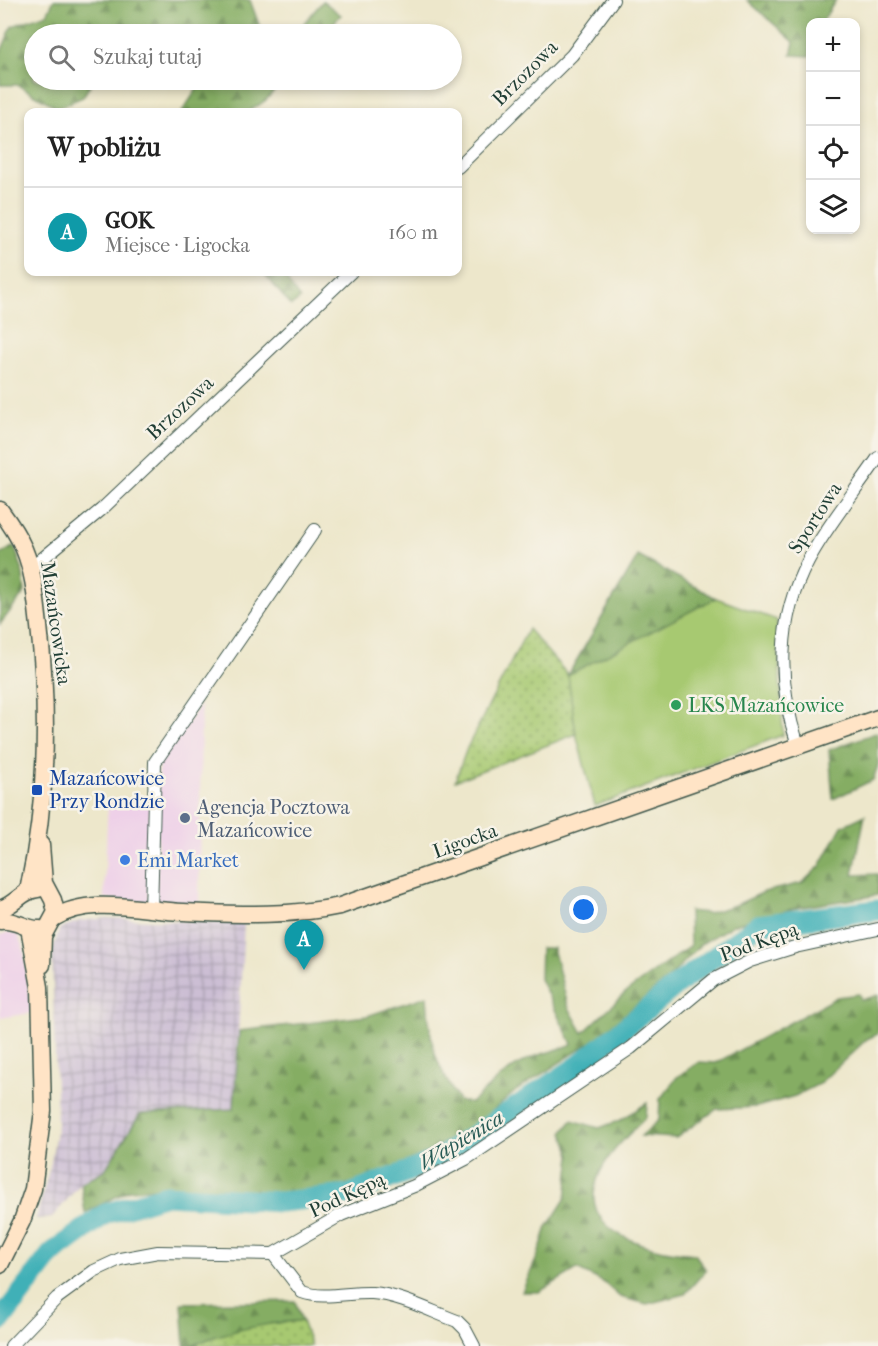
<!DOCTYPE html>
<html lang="pl">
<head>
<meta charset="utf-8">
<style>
  :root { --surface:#fff; --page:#f2f2f2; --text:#222; --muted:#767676; --line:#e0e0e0; --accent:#b5179e }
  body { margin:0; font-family:"IM FELL French Canon",serif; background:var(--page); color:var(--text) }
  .controls { position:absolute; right:18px; top:18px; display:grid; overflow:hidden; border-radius:12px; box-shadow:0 3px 9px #0003 }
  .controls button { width:54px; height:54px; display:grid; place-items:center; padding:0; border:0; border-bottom:2px solid var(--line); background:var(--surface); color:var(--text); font:30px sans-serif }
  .you { position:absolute; left:584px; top:910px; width:21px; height:21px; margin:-15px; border:4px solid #fff; border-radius:50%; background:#1a73e8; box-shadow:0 0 0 9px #1a73e833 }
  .badge { display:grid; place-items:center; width:39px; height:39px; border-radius:50%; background:var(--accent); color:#fff; font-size:20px; font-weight:700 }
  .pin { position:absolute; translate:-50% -50px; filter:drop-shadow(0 2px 3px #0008) }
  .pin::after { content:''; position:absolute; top:32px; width:21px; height:18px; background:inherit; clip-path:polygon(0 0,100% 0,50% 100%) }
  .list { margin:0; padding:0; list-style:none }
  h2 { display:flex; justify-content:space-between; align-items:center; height:78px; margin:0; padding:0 24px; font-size:26px }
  h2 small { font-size:20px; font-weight:400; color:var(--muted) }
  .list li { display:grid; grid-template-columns:39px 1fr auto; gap:18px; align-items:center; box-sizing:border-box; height:90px; padding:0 24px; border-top:2px solid var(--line) }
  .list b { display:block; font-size:22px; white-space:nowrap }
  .list p { margin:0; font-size:20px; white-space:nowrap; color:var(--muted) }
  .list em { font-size:20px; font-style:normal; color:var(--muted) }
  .icon { flex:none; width:33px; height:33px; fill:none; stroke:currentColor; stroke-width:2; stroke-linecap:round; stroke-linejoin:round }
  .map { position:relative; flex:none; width:878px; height:1346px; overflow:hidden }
  .search { position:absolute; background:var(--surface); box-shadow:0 3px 9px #0003; left:24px; top:24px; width:438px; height:66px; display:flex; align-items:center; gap:15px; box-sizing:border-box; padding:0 21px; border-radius:33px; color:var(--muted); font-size:22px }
  .panel { position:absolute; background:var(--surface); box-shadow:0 3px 9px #0003; left:24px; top:108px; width:438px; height:168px; border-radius:12px }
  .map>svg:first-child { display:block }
  .built { fill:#eed0e8 }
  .industrial { fill:url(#industrial-grid) }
  .grass { fill:url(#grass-dots); stroke:#638352; stroke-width:1.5 }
  .forest { fill:url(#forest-firs); stroke:#52754c; stroke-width:1.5 }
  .park { fill:#a7c971; stroke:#638352; stroke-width:1.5 }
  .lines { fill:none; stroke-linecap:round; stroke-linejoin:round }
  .river { stroke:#3fb0b7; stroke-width:21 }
  .street-casing { stroke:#3e564b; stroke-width:14 }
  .secondary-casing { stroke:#3e564b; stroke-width:19 }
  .street { stroke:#fff; stroke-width:12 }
  .secondary { stroke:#ffe4c6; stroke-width:16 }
  .leisure-dot { fill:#2e9e5b; stroke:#f7f3e8; stroke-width:2 }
  .transit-dot { fill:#1a4fb4; stroke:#f7f3e8; stroke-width:2 }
  .service-dot { fill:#5c6f8a; stroke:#f7f3e8; stroke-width:2 }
  .shop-dot { fill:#3f7fe0; stroke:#f7f3e8; stroke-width:2 }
  .labels { text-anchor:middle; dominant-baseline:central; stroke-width:5; stroke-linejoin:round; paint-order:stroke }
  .street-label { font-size:20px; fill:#1f3d34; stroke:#f7f3e8 }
  .leisure-label { font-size:20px; fill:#27864d; stroke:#f7f3e8; text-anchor:start }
  .transit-label { font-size:20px; fill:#164399; stroke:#f7f3e8; text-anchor:start }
  .service-label { font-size:20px; fill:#4e5e75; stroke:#f7f3e8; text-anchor:start }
  .shop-label { font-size:20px; fill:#366cbe; stroke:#f7f3e8; text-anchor:start }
  .water-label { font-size:21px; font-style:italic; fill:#275a55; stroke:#f7f3e8 }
</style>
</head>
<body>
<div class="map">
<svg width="878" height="1346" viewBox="0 0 878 1346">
  <defs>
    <pattern id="industrial-grid" width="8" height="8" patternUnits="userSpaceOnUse" patternTransform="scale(1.5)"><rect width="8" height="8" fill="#ccbed4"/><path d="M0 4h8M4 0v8" fill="none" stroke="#a59cad"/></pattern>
    <pattern id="grass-dots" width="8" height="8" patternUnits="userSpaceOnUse" patternTransform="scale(1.5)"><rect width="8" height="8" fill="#a7c971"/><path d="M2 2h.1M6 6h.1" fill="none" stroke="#87a45e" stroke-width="1.8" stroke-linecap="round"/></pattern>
    <pattern id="forest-firs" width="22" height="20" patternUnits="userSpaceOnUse" patternTransform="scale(1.5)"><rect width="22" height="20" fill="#85ad63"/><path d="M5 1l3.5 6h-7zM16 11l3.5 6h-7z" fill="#6c8e52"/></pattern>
  </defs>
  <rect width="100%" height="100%" fill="#f7f3e8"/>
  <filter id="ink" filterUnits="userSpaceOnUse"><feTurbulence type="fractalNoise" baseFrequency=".0167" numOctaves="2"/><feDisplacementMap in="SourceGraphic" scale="12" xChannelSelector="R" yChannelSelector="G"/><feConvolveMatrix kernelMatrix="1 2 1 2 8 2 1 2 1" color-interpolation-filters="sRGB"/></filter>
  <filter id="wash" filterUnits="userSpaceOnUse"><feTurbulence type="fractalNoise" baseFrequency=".008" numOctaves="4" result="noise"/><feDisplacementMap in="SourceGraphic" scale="24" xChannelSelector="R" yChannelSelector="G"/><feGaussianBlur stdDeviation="1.35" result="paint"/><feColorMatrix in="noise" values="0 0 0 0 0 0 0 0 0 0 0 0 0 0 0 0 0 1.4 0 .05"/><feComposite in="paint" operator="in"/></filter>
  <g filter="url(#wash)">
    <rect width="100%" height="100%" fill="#ede7cb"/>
    <g class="built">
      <path d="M201,704L199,905L156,904L159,765Z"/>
      <path d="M108,799H150L148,904L104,898Z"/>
      <path d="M9,932L18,935L24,950L31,1013L0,1018V935Z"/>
    </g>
    <path class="industrial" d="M106,918L244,924L234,1109L140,1114L105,1170L81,1183L52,1218L36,1219L51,1163L57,1124L52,950L60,928L80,921Z"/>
    <g class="grass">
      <path d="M528,629L568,675L576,734L455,781L467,748Z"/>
      <path d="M302,1321L311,1346H193C224,1327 266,1322 302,1321Z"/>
    </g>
    <g class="forest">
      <path d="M54,0H250L262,33L298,30L323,1L341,15L323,34H109L95,28L82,34H34V80H87L90,85L83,97L58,108L18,85H0V54L12,26L47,14Z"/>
      <path d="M747,0H836L822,22H810V56L791,55L794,42Z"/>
      <path d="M194,80H284L265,101L248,112H182L199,86Z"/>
      <path d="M263,272H281L300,299L291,306Z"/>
      <path d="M14,546L22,568L25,592L0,624V555Z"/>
      <path d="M638,556L716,598L568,675Z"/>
      <path d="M878,732V765L873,780L833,799L829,750Z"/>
      <path d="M865,815L853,875L878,874V895L796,908L733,925L701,944L669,978L593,1041L517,1090L477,1124L428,1152L364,1181L301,1193L241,1194L174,1187L129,1190L85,1213L81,1183L105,1170L140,1114L234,1109L239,1031L367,1016L427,996C430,1045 433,1059 459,1101L471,1103C491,1085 511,1065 536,1056C548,1051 560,1050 572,1044L540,979L541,948H553L568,1006L583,1033L626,992L690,946L689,911L708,913L736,905L764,892L802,883L820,866L842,826Z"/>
      <path d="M859,994L861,1000L878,995V1034L867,1039L819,1084L795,1096L757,1107L717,1109L676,1138L641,1136L659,1120L660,1099L677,1077L699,1062L716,1063L837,997Z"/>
      <path d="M647,1103L646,1117C627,1137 600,1159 595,1188C585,1238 661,1252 695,1254L706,1270L685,1294L647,1304L620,1297L603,1282L577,1269L539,1292H522L538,1255L547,1227L566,1198L571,1155L563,1132L572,1120L599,1128L621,1120Z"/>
      <path d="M295,1301L302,1321C271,1322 246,1328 217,1336C206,1339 196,1346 185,1346L182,1303Z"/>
    </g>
    <path class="park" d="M716,598L777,620L783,735L595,806L576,734L568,675Z"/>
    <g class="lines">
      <path class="river" d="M0,1321L52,1253L105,1214L166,1195L280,1202L348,1195L437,1160L579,1065L679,983L758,925L878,910"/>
    </g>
  </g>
  <g filter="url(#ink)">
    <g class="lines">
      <defs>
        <g id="street">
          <path d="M458,167L572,55L613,0"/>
          <path d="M31,568L101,510L351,272"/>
          <path d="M798,745C777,684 777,619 808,561C827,525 855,492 878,458"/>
          <path d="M151,911L155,762L315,530"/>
          <path d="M273,1254L302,1292C324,1300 348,1292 372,1293C400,1295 430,1311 457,1321L465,1329L474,1346"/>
          <path d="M11,1346L57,1298L94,1271L120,1259L158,1252L273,1254L341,1215L414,1186L466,1159L631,1048L713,980L750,961L795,947L878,929"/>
        </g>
        <g id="secondary">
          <path d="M0,510C9,522 18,535 24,549C34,573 36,600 39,626C49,714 47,804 28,891"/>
          <path d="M41,845L44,883L53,900L56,912L43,936L42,965"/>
          <path d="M0,909C15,905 22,890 38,889"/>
          <path d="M54,918C90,895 144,911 184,912C236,914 289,917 340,906L878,718"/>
          <path d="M0,921C17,919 25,930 40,929"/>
          <path d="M0,1265L22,1221L33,1189L43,1111L40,987L29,928"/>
        </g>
      </defs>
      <use href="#street" class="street-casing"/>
      <use href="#secondary" class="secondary-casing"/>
      <use href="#street" class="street"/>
      <use href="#secondary" class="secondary"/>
    </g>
  </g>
  <circle class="leisure-dot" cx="676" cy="705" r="6"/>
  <rect class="transit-dot" x="31" y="784" width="12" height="12" rx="3"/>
  <circle class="service-dot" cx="185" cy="818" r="6"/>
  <circle class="shop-dot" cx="125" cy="860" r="6"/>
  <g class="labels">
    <g class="street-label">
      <text transform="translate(525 73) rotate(-45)">Brzozowa</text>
      <text transform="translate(180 408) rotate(-43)">Brzozowa</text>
      <text transform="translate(815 518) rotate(-57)">Sportowa</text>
      <text transform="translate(56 623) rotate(82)">Mazańcowicka</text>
      <text transform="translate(465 841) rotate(-20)">Ligocka</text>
      <text transform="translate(759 942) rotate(-20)">Pod Kępą</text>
      <text transform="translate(347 1195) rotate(-25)">Pod Kępą</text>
    </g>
    <g class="leisure-label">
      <text x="688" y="705">LKS Mazańcowice</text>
    </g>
    <g class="transit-label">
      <text x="49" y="778">Mazańcowice<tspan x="49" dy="23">Przy Rondzie</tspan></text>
    </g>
    <g class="service-label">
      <text x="197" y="807">Agencja Pocztowa<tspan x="197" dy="23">Mazańcowice</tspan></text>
    </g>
    <g class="shop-label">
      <text x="137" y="860">Emi Market</text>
    </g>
    <g class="water-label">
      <text transform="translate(461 1140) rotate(-31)">Wapienica</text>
    </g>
  </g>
</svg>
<div class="controls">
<button>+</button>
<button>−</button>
<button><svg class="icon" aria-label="locate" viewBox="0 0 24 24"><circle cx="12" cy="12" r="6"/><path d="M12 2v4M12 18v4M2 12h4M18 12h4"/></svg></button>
<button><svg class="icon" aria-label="layers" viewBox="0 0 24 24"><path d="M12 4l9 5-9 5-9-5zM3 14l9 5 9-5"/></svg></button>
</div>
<div class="you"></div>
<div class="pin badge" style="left:304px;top:970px;background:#0f9aa8">A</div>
<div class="search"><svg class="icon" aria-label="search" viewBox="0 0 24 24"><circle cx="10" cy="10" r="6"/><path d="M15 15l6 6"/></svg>Szukaj tutaj</div>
<section class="panel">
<h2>W pobliżu<small></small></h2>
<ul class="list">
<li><span class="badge" style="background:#0f9aa8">A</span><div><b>GOK</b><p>Miejsce · Ligocka</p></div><em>160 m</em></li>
</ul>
</section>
</div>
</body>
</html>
